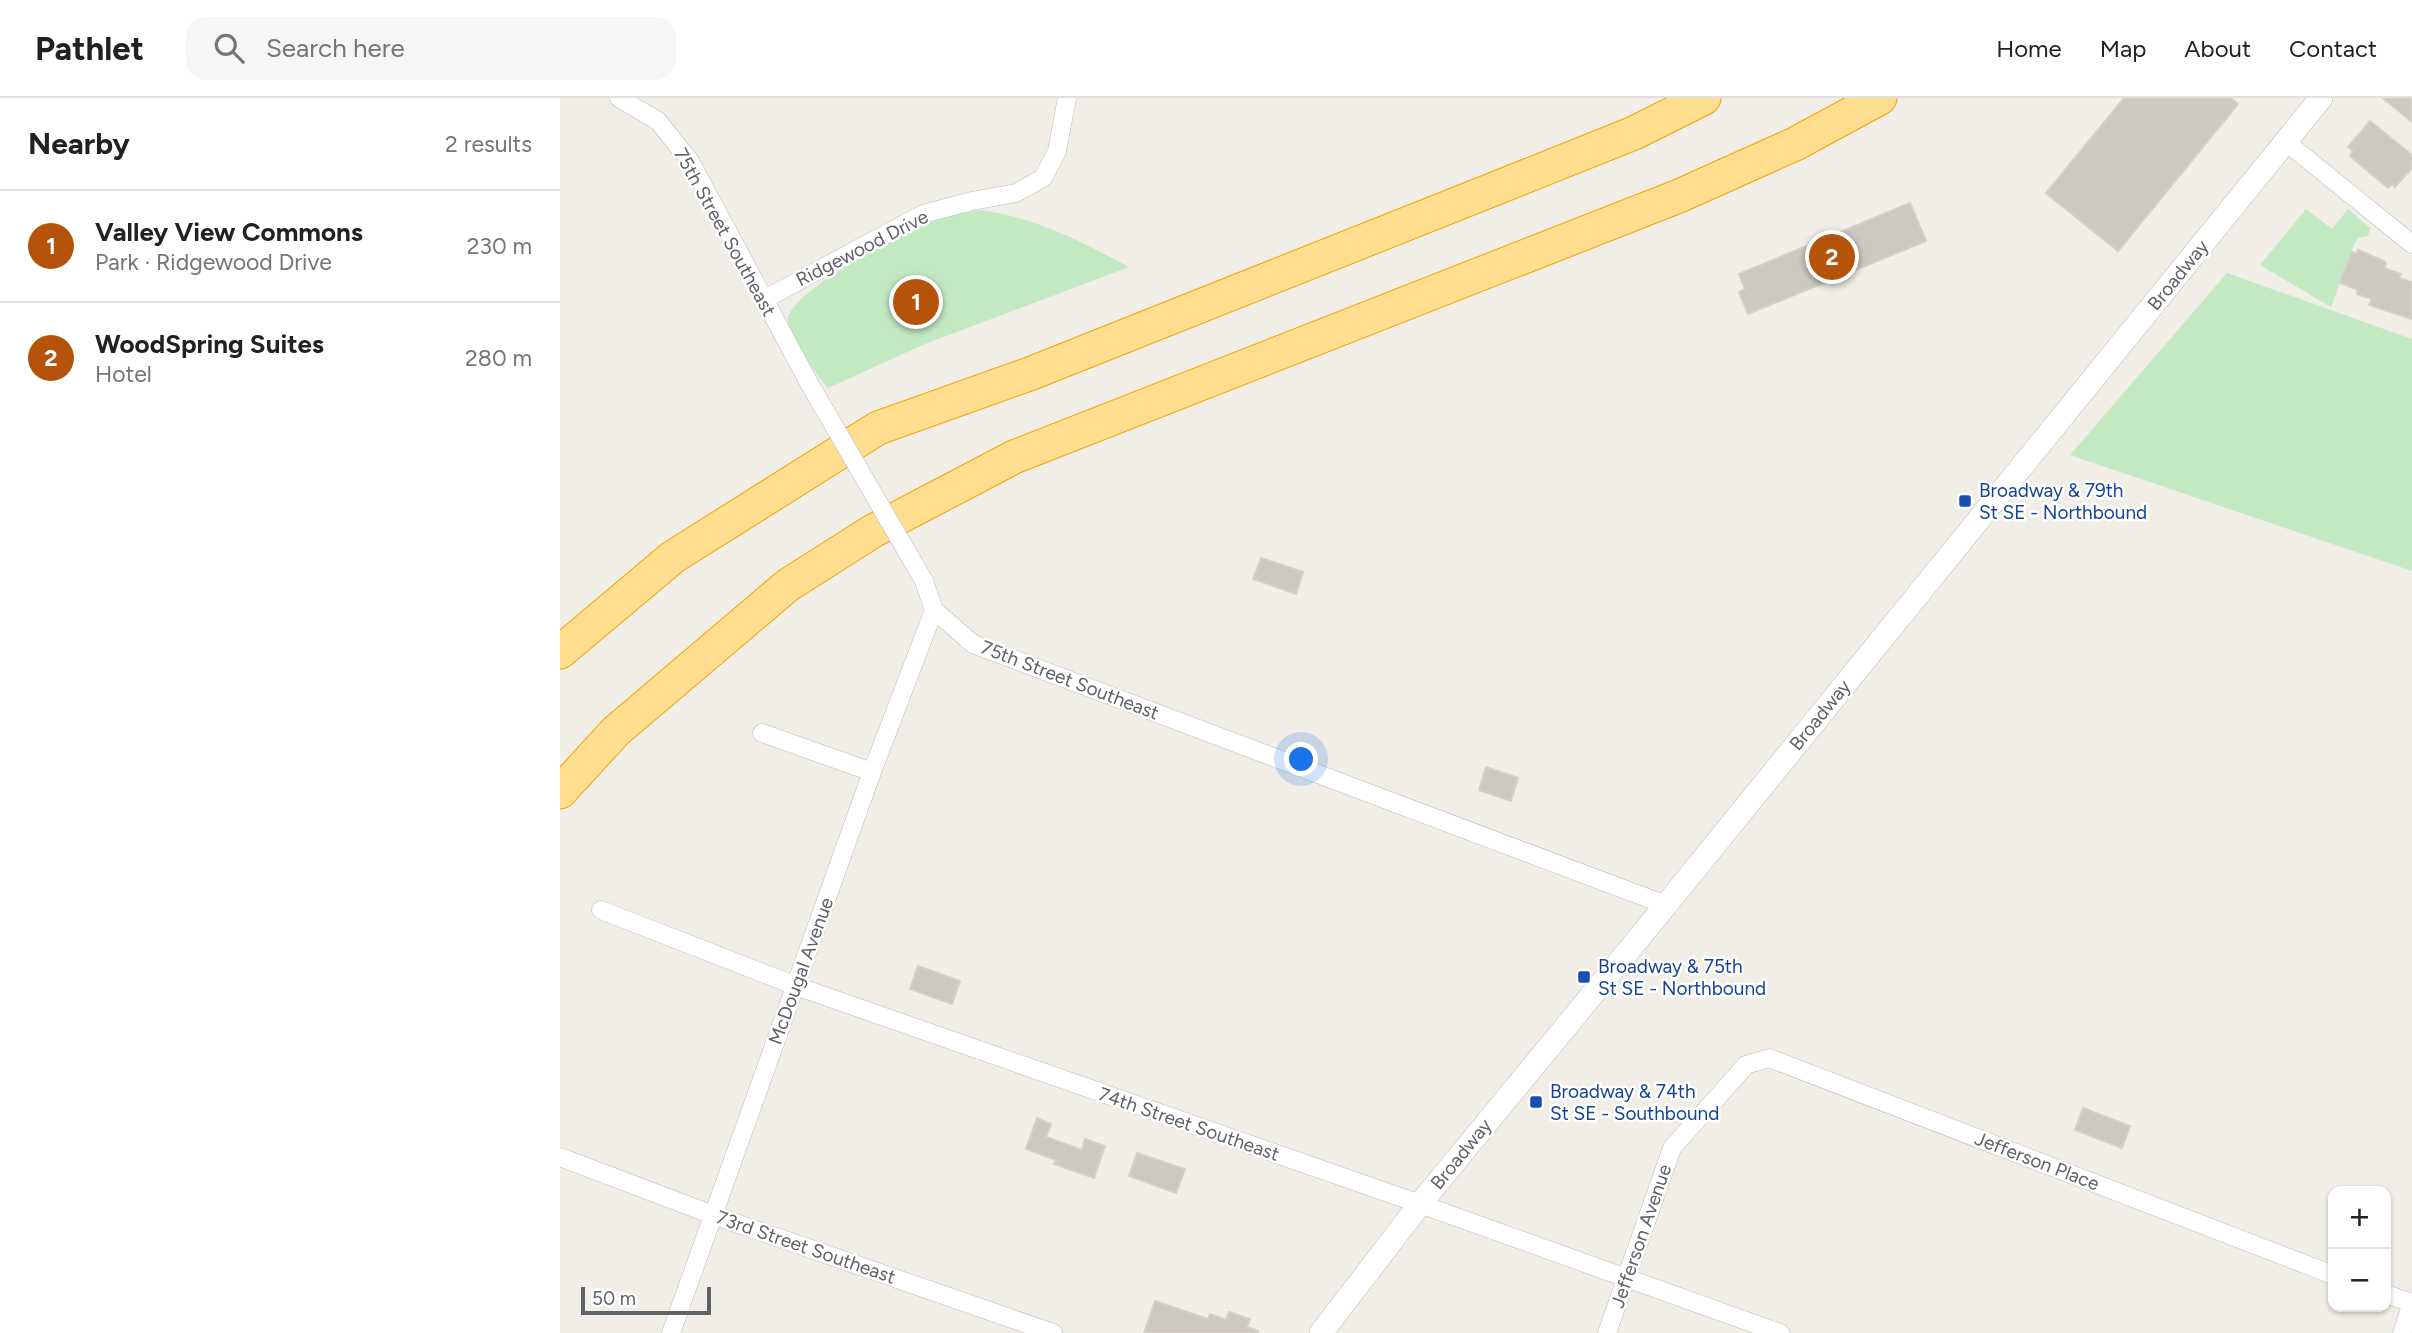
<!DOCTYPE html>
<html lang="en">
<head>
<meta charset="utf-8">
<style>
  :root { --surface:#fff; --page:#f6f6f6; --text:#202124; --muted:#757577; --line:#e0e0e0; --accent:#b45309 }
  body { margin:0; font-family:Figtree,sans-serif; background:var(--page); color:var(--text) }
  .controls { position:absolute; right:21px; bottom:21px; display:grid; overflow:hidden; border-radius:14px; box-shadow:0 2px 5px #0004 }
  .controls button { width:63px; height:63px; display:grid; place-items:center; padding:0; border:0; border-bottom:2px solid var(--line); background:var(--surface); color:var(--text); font:35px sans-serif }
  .scale { position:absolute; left:21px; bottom:18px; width:130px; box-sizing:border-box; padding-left:7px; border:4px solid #5d6267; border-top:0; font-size:19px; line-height:24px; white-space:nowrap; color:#5d6267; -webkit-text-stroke:5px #fff; paint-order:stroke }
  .you { position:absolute; left:742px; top:662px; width:24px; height:24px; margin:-18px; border:5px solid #fff; border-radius:50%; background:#1a73e8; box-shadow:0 0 0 10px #1a73e833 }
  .badge { display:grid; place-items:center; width:46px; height:46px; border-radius:50%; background:var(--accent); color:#fff; font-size:23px; font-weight:700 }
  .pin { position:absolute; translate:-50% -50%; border:4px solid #fff; box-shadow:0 2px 7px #0006 }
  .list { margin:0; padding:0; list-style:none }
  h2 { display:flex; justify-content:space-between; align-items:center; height:91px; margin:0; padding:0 28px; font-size:30px }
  h2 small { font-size:23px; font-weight:400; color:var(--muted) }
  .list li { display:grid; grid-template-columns:46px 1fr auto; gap:21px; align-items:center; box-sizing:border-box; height:112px; padding:0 28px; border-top:2px solid var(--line) }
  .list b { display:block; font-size:26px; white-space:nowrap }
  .list p { margin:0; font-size:23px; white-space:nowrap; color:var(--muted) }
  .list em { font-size:23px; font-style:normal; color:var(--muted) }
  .icon { flex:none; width:38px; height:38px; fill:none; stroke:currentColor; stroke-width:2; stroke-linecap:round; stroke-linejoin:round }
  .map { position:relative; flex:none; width:1852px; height:1235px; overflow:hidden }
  header { display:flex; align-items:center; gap:42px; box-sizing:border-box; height:98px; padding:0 35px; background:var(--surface); border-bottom:2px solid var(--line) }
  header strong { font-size:33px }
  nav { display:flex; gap:38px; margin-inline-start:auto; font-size:24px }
  .search { width:490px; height:63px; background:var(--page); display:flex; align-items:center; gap:18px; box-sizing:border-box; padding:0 24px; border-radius:21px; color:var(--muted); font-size:26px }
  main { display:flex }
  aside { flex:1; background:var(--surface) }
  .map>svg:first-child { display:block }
  .green { fill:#c3e9c2 }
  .building { fill:#ccc9c3; stroke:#d6d0c4; stroke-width:2 }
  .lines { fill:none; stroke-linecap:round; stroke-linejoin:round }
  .minor-casing { stroke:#b8bcc0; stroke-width:19 }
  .tertiary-casing { stroke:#b8bcc0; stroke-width:24 }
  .motorway-casing { stroke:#f7a100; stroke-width:35 }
  .minor { stroke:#fff; stroke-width:18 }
  .tertiary { stroke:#fff; stroke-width:23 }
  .motorway { stroke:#ffdf8f; stroke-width:33 }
  .minor-bridge-casing { stroke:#b8bcc0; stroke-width:19; stroke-linecap:butt }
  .minor-bridge { stroke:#fff; stroke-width:18 }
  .transit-dot { fill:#1a4fb4; stroke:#fff; stroke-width:2.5 }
  .labels { text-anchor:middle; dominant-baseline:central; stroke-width:5; stroke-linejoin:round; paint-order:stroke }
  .street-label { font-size:19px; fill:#5d6267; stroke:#fff }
  .transit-label { font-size:19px; fill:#164399; stroke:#fff; text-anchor:start }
</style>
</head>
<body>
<header>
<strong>Pathlet</strong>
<div class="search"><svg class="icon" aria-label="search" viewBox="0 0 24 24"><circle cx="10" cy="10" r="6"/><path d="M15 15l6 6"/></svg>Search here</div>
<nav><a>Home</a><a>Map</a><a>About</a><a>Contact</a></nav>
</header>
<main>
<aside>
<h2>Nearby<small>2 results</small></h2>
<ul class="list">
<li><span class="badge">1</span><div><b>Valley View Commons</b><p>Park · Ridgewood Drive</p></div><em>230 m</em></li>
<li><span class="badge">2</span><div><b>WoodSpring Suites</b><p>Hotel</p></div><em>280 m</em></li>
</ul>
</aside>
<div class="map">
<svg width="1852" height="1235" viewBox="0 0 1852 1235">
  <rect width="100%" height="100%" fill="#f0eee6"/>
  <g class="green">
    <path d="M1746,111L1772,131L1788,111L1810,130L1808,138L1798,140L1795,144L1771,209L1700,167Z"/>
    <path d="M420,112C474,119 521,143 569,169L365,246L268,290C256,275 227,240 228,221C230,192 351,132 378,121C391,116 407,114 420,112Z"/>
    <path d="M1667,175L1852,241V473L1510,357Z"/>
  </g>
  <g class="building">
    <path d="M1564,0H1671L1678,6L1558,153L1486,95Z"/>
    <path d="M1823,0H1852V24Z"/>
    <path d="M1810,23L1852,57V70L1835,89L1832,86L1828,90L1790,58L1793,53L1788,49Z"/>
    <path d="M1350,105L1366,143L1188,216L1179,194L1185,191L1179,176Z"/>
    <path d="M1798,152L1824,163L1826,166L1824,170L1841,176L1839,180L1852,184V221L1809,207L1812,201L1797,196L1798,192L1780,185L1792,154L1797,156Z"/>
    <path d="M701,460L743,474L736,496L693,481Z"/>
    <path d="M926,669L958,680L951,703L919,692Z"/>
    <path d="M358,868L400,883L392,906L350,891Z"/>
    <path d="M1523,1010L1570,1028L1562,1050L1515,1032Z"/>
    <path d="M477,1020L491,1026L486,1039L522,1052L525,1041L545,1048L534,1080L494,1066L496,1062L466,1051Z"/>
    <path d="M577,1055L625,1071L616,1095L569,1078Z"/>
    <path d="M595,1203L648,1221L650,1216L666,1222L669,1214L690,1221L687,1229L698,1233V1235H584Z"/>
  </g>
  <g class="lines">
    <defs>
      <g id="minor">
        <path d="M59,0L98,23L130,63L249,285"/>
        <path d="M1726,44L1852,146"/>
        <path d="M203,202L363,116L412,103L456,95L483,80L497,53L507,0"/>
        <path d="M364,483L374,512L413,546L1106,807"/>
        <path d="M202,635L312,674"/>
        <path d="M41,812L236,888L860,1106L1220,1235"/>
        <path d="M0,1059L153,1117L493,1235"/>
        <path d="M1826,1196L1852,1205"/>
        <path d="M111,1235L312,674L374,512"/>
        <path d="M1047,1235L1112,1050L1186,967L1209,960L1773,1177"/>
        <path d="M1842,1235L1852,1205"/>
      </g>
      <path id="tertiary" d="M761,1235L860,1106L1106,807L1761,0"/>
      <g id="motorway">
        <path d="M0,554L113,459L318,330L472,275L934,91L1074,35L1144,0"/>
        <path d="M0,694L56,633L228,487L313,433L454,359L1119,98L1235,46L1320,0"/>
      </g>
    </defs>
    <use href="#minor" class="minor-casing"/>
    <use href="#tertiary" class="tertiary-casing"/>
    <use href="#motorway" class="motorway-casing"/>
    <use href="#minor" class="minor"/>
    <use href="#tertiary" class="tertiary"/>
    <use href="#motorway" class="motorway"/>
    <defs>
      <path id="minor-bridge" d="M249,285L364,483"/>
    </defs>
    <use href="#minor-bridge" class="minor-bridge-casing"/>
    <use href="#minor-bridge" class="minor-bridge"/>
  </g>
  <g class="transit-dot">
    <rect x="1398" y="396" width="14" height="14" rx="3.5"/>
    <rect x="1017" y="872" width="14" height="14" rx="3.5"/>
    <rect x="969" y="997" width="14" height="14" rx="3.5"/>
  </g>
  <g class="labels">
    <g class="street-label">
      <text transform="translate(165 134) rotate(61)">75th Street Southeast</text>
      <text transform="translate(302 150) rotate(-27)">Ridgewood Drive</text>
      <text transform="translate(1618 177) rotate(-51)">Broadway</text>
      <text transform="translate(510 582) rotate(21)">75th Street Southeast</text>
      <text transform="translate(1260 617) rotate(-51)">Broadway</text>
      <text transform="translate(241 873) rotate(-70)">McDougal Avenue</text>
      <text transform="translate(629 1026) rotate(19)">74th Street Southeast</text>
      <text transform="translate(901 1056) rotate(-51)">Broadway</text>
      <text transform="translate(1477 1063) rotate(21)">Jefferson Place</text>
      <text transform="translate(1081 1138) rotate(-71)">Jefferson Avenue</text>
      <text transform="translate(246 1149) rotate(19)">73rd Street Southeast</text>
    </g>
    <g class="transit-label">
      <text x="1419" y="392">Broadway &amp; 79th<tspan x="1419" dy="22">St SE - Northbound</tspan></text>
      <text x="1038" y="868">Broadway &amp; 75th<tspan x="1038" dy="22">St SE - Northbound</tspan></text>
      <text x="990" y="993">Broadway &amp; 74th<tspan x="990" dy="22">St SE - Southbound</tspan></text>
    </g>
  </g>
</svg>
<div class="controls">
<button>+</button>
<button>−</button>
</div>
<div class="scale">50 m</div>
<div class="you"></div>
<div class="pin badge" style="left:356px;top:204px">1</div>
<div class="pin badge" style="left:1272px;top:159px">2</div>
</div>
</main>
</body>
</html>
